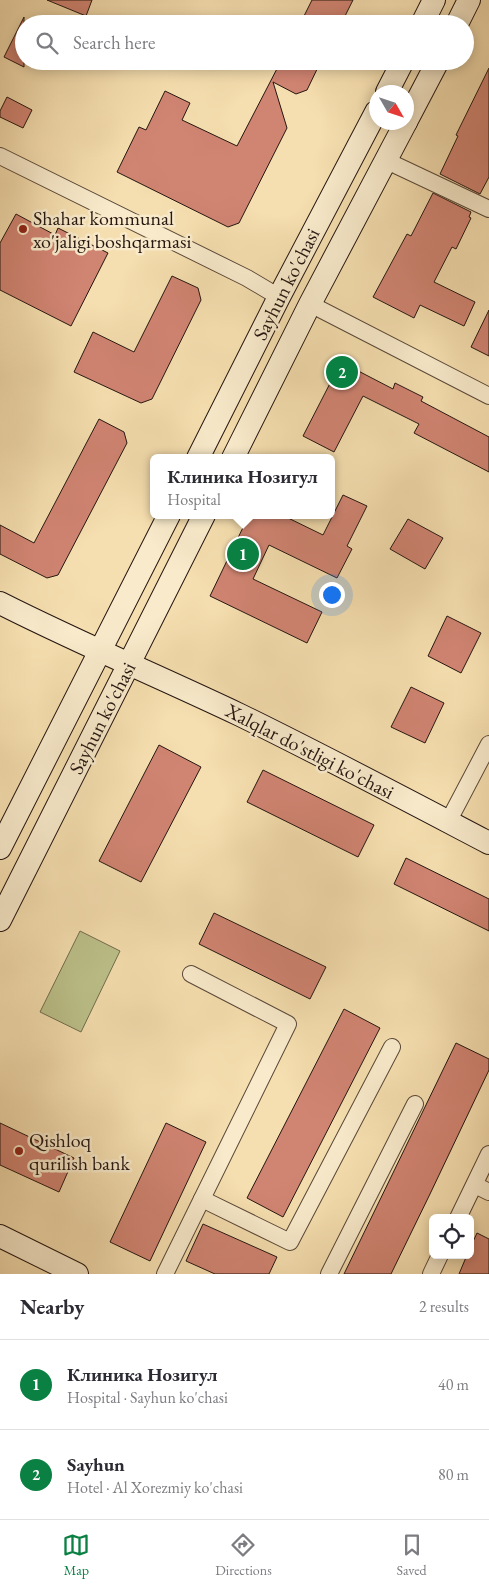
<!DOCTYPE html>
<html lang="en">
<head>
<meta charset="utf-8">
<style>
  :root { --surface:#fff; --page:#f2f2f3; --text:#2b2b33; --muted:#7c7c81; --line:#e1e1e2; --accent:#0b8043 }
  body { margin:0; font-family:"EB Garamond",serif; background:var(--page); color:var(--text) }
  .controls { position:absolute; right:15px; bottom:15px; display:grid; overflow:hidden; border-radius:8px; box-shadow:0 2px 12px #0003 }
  .controls button { width:45px; height:45px; display:grid; place-items:center; padding:0; border:0; border-bottom:1px solid var(--line); background:var(--surface); color:var(--text); font:25px sans-serif }
  .compass { position:absolute; left:369px; top:85px; width:45px; height:45px; border-radius:50%; background:var(--surface); box-shadow:0 2px 12px #0003; rotate:129deg }
  .you { position:absolute; left:331px; top:594px; width:18px; height:18px; margin:-12px; border:4px solid #fff; border-radius:50%; background:#1a73e8; box-shadow:0 0 0 8px #1a73e833 }
  .badge { display:grid; place-items:center; width:32px; height:32px; border-radius:50%; background:var(--accent); color:#fff; font-size:16px; font-weight:700 }
  .pin { position:absolute; translate:-50% -50%; border:2px solid #fff; box-shadow:0 1px 5px #0006 }
  .popup { position:absolute; left:150px; top:454px; width:185px; height:65px; box-sizing:border-box; display:grid; place-content:center; border-radius:8px; background:var(--surface); filter:drop-shadow(0 1px 4px #0005); font-size:16px; white-space:nowrap; color:var(--muted) }
  .popup b { font-size:19px; color:var(--text) }
  .popup::after { content:''; position:absolute; left:50%; top:100%; margin-left:-10px; border:10px solid transparent; border-top-color:var(--surface) }
  .list { margin:0; padding:0; list-style:none }
  h2 { display:flex; justify-content:space-between; align-items:center; height:65px; margin:0; padding:0 20px; font-size:21px }
  h2 small { font-size:16px; font-weight:400; color:var(--muted) }
  .list li { display:grid; grid-template-columns:32px 1fr auto; gap:15px; align-items:center; box-sizing:border-box; height:90px; padding:0 20px; border-top:1px solid var(--line) }
  .list b { display:block; font-size:19px; white-space:nowrap }
  .list p { margin:0; font-size:16px; white-space:nowrap; color:var(--muted) }
  .list em { font-size:16px; font-style:normal; color:var(--muted) }
  .icon { flex:none; width:28px; height:28px; fill:none; stroke:currentColor; stroke-width:2; stroke-linecap:round; stroke-linejoin:round }
  .map { position:relative; flex:none; width:489px; height:1274px; overflow:hidden }
  .search { position:absolute; background:var(--surface); box-shadow:0 2px 12px #0003; left:15px; right:15px; top:15px; height:55px; display:flex; align-items:center; gap:12px; box-sizing:border-box; padding:0 18px; border-radius:28px; color:var(--muted); font-size:19px }
  .sheet { height:245px; background:var(--surface) }
  nav { display:flex; justify-content:space-around; align-items:center; box-sizing:border-box; height:70px; border-top:1px solid var(--line); background:var(--surface); font-size:14px; color:var(--muted) }
  nav a { display:grid; justify-items:center; gap:2px }
  nav .on { color:var(--accent) }
  .map>svg:first-child { display:block }
  .green { fill:#bcc18a; stroke:#706c4d }
  .building { fill:#d08472; stroke:#251610 }
  .lines { fill:none; stroke-linecap:round; stroke-linejoin:round }
  .street-casing { stroke:#594838; stroke-width:18 }
  .secondary-casing { stroke:#251610; stroke-width:24 }
  .street { stroke:#f8eacb; stroke-width:16 }
  .secondary { stroke:#f8eacb; stroke-width:22 }
  .poi-dot { fill:#8f2418; stroke:#f8eacb; stroke-width:2 }
  .labels { text-anchor:middle; dominant-baseline:central; stroke-width:5; stroke-linejoin:round; paint-order:stroke }
  .poi-label { font-size:20px; fill:#251610; stroke:#f8eacb; text-anchor:start }
  .street-label { font-size:20px; fill:#251610; stroke:#f8eacb }
</style>
</head>
<body>
<div class="map">
<svg width="489" height="1274" viewBox="0 0 489 1274">
  <rect width="100%" height="100%" fill="#f5deaf"/>
  <filter id="stains"><feTurbulence type="fractalNoise" baseFrequency=".004" numOctaves="4"/><feColorMatrix values="0 0 0 0 .2 0 0 0 0 .09 0 0 0 0 .02 0 0 0 .5 -.17"/></filter>
  <radialGradient id="worn" r=".72"><stop offset=".6" stop-color="#630" stop-opacity="0"/><stop offset="1" stop-color="#630" stop-opacity=".3"/></radialGradient>
  <path class="green" d="M80,931L120,951L81,1032L40,1012Z"/>
  <g class="building">
    <path d="M47,0H92L86,16Z"/>
    <path d="M312,0H353L341,24H300Z"/>
    <path d="M24,17V67L4,57Z"/>
    <path d="M281,61H321L307,90L296,94L273,82L287,128L239,223L228,227L117,172L139,127L146,130L165,91L190,103L182,120L237,146Z"/>
    <path d="M489,68V177L480,194L440,174L458,136L456,135Z"/>
    <path d="M7,97L32,110L23,128L0,117V111Z"/>
    <path d="M433,193L471,212L469,217L471,218L456,249L452,247L434,282L475,302L464,326L420,305L414,318L373,297L407,234L411,236Z"/>
    <path d="M16,214L55,235L58,228L108,253L71,326L0,290V243Z"/>
    <path d="M172,276L198,288L201,300L152,399L141,403L74,372L93,332L134,352Z"/>
    <path d="M489,310V356L471,347Z"/>
    <path d="M341,362L393,389L395,383L423,397L421,401L489,437V472L414,433L419,424L363,396L334,452L303,436Z"/>
    <path d="M99,419L124,432L127,443L58,575L47,578L0,554V525L34,543Z"/>
    <path d="M343,495L367,506L347,546L352,549L337,578L269,545L253,579L322,612L307,643L210,596L249,515H282L323,535Z"/>
    <path d="M408,519L443,538L425,569L390,549Z"/>
    <path d="M447,616L481,633L461,673L428,656Z"/>
    <path d="M411,687L444,703L425,743L391,727Z"/>
    <path d="M159,745L201,767L141,882L99,861Z"/>
    <path d="M263,770L374,825L358,857L247,802Z"/>
    <path d="M406,858L489,899V931L394,884Z"/>
    <path d="M214,913L326,967L310,999L199,944Z"/>
    <path d="M344,1009L380,1028L283,1217L247,1198Z"/>
    <path d="M456,1043L489,1059V1070L430,1194L391,1274H344Z"/>
    <path d="M0,1123L74,1158L59,1192L0,1165Z"/>
    <path d="M166,1123L206,1142L150,1261L110,1242Z"/>
    <path d="M203,1224L277,1257L269,1274H215L186,1261Z"/>
    <path d="M477,1233L489,1239V1274H459L467,1255H470V1248Z"/>
  </g>
  <g class="lines">
    <defs>
      <g id="street">
        <path d="M0,156L247,278L279,297"/>
        <path d="M387,161L489,209"/>
        <path d="M310,304L489,396"/>
        <path d="M448,822L489,744"/>
        <path d="M475,1185L489,1192"/>
        <path d="M202,1199L290,1242L392,1047"/>
        <path d="M458,1218L489,1154"/>
        <path d="M165,1274L288,1024L191,974"/>
        <path d="M329,1274L415,1104"/>
        <path d="M431,1274L440,1255"/>
      </g>
      <g id="secondary">
        <path d="M422,24L434,0"/>
        <path d="M457,24L469,0"/>
        <path d="M387,92L403,61"/>
        <path d="M406,122L438,61"/>
        <path d="M198,458L279,297L376,112"/>
        <path d="M233,458L310,304L406,122"/>
        <path d="M0,603C79,643 160,677 240,715C324,756 407,800 489,843"/>
        <path d="M0,848L169,515"/>
        <path d="M0,920L204,515"/>
        <path d="M0,1236L77,1274"/>
      </g>
    </defs>
    <use href="#street" class="street-casing"/>
    <use href="#secondary" class="secondary-casing"/>
    <use href="#street" class="street"/>
    <use href="#secondary" class="secondary"/>
  </g>
  <g class="poi-dot">
    <circle cx="23" cy="229" r="5"/>
    <circle cx="19" cy="1151" r="5"/>
  </g>
  <g class="labels">
    <g class="poi-label">
      <text x="33" y="218">Shahar kommunal<tspan x="33" dy="23">xo'jaligi boshqarmasi</tspan></text>
      <text x="29" y="1140">Qishloq<tspan x="29" dy="23">qurilish bank</tspan></text>
    </g>
    <g class="street-label">
      <text transform="translate(286 284) rotate(-63)">Sayhun ko'chasi</text>
      <text transform="translate(102 718) rotate(-63)">Sayhun ko'chasi</text>
      <text transform="translate(310 751) rotate(27)">Xalqlar do'stligi ko'chasi</text>
    </g>
  </g>
  <rect width="100%" height="100%" filter="url(#stains)"/>
  <rect width="100%" height="100%" fill="url(#worn)"/>
</svg>
<div class="controls">
<button><svg class="icon" aria-label="locate" viewBox="0 0 24 24"><circle cx="12" cy="12" r="6"/><path d="M12 2v4M12 18v4M2 12h4M18 12h4"/></svg></button>
</div>
<svg class="compass" viewBox="-18 -18 36 36"><path d="M0-13l5 13h-10z" fill="#e53935"/><path d="M0 13l5-13h-10z" fill="#7c7c81"/></svg>
<div class="you"></div>
<div class="pin badge" style="left:243px;top:554px">1</div>
<div class="popup"><b>Клиника Нозигул</b>Hospital</div>
<div class="pin badge" style="left:342px;top:372px">2</div>
<div class="search"><svg class="icon" aria-label="search" viewBox="0 0 24 24"><circle cx="10" cy="10" r="6"/><path d="M15 15l6 6"/></svg>Search here</div>
</div>
<section class="sheet">
<h2>Nearby<small>2 results</small></h2>
<ul class="list">
<li><span class="badge">1</span><div><b>Клиника Нозигул</b><p>Hospital · Sayhun ko'chasi</p></div><em>40 m</em></li>
<li><span class="badge">2</span><div><b>Sayhun</b><p>Hotel · Al Xorezmiy ko'chasi</p></div><em>80 m</em></li>
</ul>
</section>
<nav>
<a class="on"><svg class="icon" aria-label="map" viewBox="0 0 24 24"><path d="M3 6l6-2 6 2 6-2v14l-6 2-6-2-6 2zM9 4v14M15 6v14"/></svg>Map</a>
<a><svg class="icon" aria-label="directions" viewBox="0 0 24 24"><path d="M12 3l9 9-9 9-9-9zM9 14v-3h6M13 9l2 2-2 2"/></svg>Directions</a>
<a><svg class="icon" aria-label="saved" viewBox="0 0 24 24"><path d="M7 4h10v16l-5-4-5 4z"/></svg>Saved</a>
</nav>
</body>
</html>
